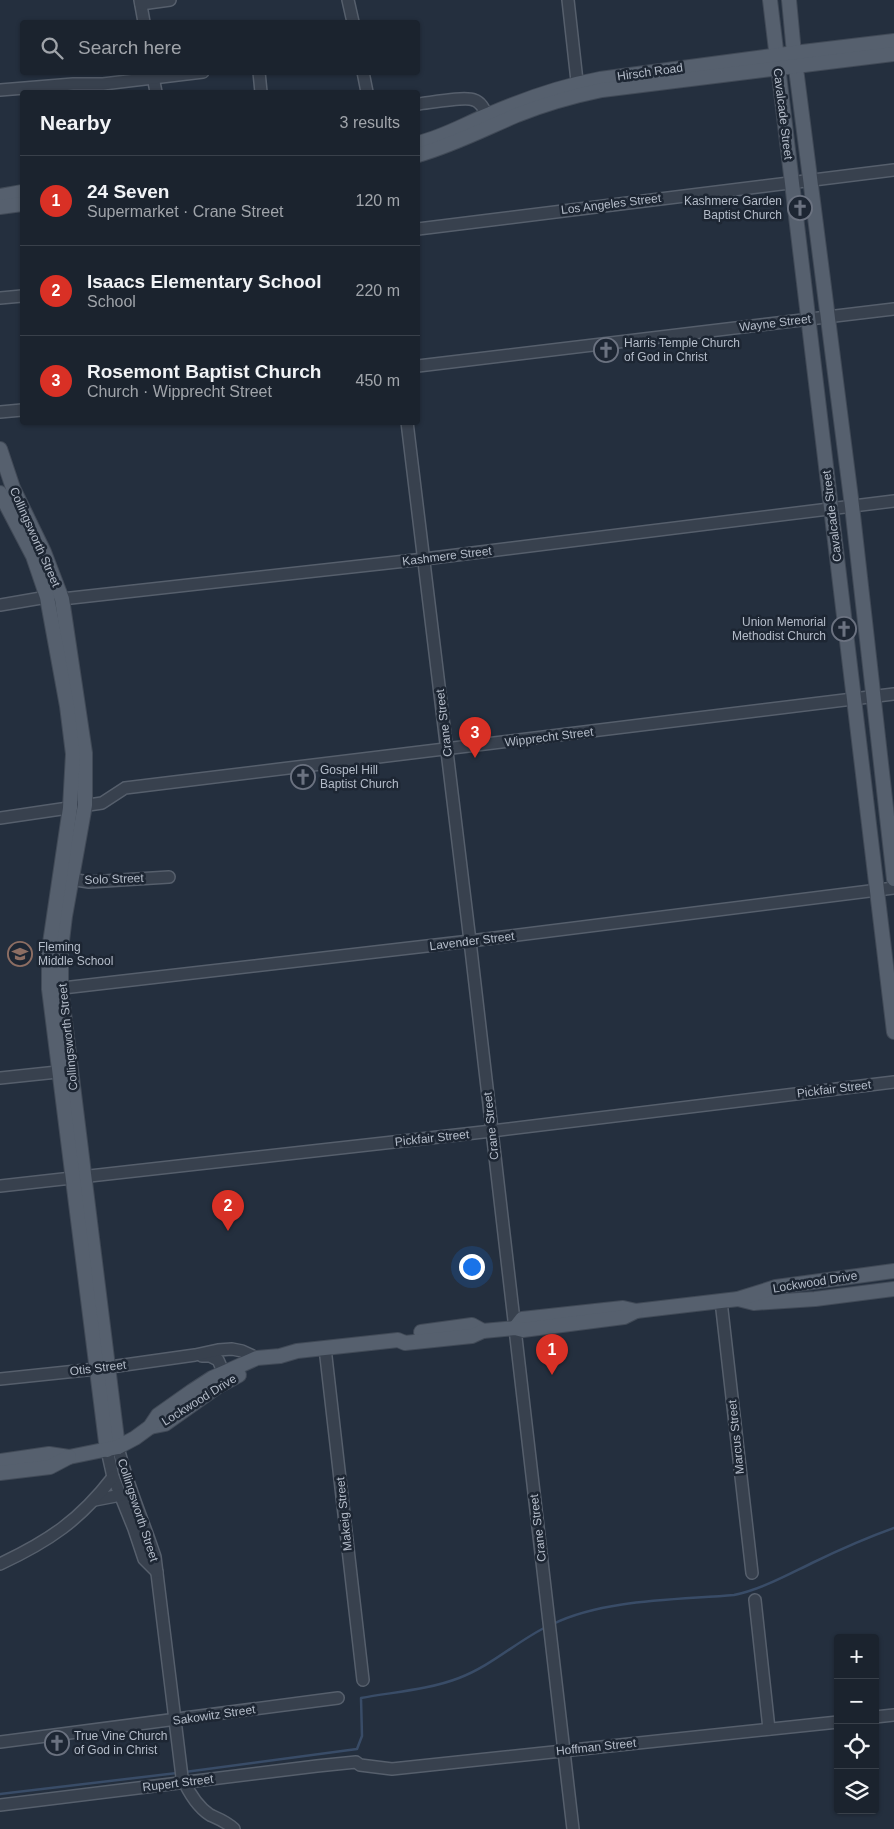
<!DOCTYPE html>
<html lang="en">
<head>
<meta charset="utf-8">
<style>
  :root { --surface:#1b232e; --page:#242b36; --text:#f1f3f6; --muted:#a0a4aa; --line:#39404a; --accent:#d93025 }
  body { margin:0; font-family:Helvetica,sans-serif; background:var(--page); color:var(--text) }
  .controls { position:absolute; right:15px; bottom:15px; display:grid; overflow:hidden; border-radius:5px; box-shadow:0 1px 4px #0004 }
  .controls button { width:45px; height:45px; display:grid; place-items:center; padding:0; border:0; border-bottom:1px solid var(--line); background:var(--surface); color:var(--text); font:25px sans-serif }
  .you { position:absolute; left:471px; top:1266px; width:18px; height:18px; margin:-12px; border:4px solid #fff; border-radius:50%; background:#1a73e8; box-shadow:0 0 0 8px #1a73e833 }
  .badge { display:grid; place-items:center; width:32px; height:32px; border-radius:50%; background:var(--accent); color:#fff; font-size:16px; font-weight:700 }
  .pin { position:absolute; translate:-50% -41px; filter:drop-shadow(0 1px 2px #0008) }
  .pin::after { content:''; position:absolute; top:26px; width:18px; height:15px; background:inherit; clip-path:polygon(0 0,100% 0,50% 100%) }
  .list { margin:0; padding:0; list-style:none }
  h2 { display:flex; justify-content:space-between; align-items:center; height:65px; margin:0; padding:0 20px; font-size:21px }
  h2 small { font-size:16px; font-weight:400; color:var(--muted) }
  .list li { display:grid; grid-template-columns:32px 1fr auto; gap:15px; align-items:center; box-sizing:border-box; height:90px; padding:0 20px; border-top:1px solid var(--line) }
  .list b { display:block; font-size:19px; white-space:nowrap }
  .list p { margin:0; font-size:16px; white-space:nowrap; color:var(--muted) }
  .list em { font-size:16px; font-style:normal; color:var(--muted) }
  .icon { flex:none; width:28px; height:28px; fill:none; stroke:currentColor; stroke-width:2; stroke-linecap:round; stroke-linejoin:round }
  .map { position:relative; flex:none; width:894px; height:1829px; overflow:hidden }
  .search { position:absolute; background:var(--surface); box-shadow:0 1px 4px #0004; left:20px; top:20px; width:400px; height:55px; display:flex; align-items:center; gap:12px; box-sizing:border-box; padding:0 18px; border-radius:5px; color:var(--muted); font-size:19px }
  .panel { position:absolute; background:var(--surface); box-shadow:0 1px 4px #0004; left:20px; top:90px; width:400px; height:335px; border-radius:5px }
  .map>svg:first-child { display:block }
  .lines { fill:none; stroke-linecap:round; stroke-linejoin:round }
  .stream { stroke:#394c67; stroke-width:2.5 }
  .minor-casing { stroke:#565f6c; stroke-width:14 }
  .major-casing { stroke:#414a57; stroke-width:16 }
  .minor { stroke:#38414e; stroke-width:11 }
  .major { stroke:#56606e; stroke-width:14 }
  .labels { text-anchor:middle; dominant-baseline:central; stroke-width:5; stroke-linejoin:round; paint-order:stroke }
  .street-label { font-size:12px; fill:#b4bcc9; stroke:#1d2633 }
  .poi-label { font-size:12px; fill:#b4bcc9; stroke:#1d2633; text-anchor:start }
</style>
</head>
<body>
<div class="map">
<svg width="894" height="1829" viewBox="0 0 894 1829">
  <rect width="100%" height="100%" fill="#242f3e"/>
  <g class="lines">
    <g class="stream">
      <path d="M553,1624C604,1599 678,1600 734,1595C762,1589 787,1575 812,1563C839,1550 866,1538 894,1528"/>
      <path d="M185,1772L357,1749L362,1736L361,1698C393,1692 428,1690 459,1678C491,1666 516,1642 546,1627"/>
      <path d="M0,1794L177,1773"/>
    </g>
    <defs>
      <g id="minor">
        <path d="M140,0L144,22"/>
        <path d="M348,0L353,22"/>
        <path d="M568,0L578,90"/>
        <path d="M141,4L170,0"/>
        <path d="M152,72L156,92"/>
        <path d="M259,72L261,92"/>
        <path d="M363,72L367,92"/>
        <path d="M0,90L73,84H103L203,72"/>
        <path d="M418,104C429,103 465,96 474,100C481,102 484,109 487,115"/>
        <path d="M418,229L894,170"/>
        <path d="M0,298L22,296"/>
        <path d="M418,366L894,309"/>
        <path d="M0,412L22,410"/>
        <path d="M407,422L470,941L573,1829"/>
        <path d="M0,605L47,597L62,599L424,559L894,501"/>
        <path d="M0,818L102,803L125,788L894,694"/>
        <path d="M64,878L89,882L169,877"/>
        <path d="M54,989L470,941L894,888"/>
        <path d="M0,1078L67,1071"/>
        <path d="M0,1186L492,1131L894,1082"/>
        <path d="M721,1301L752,1573"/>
        <path d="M325,1348L363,1680"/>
        <path d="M202,1356H210L218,1360L227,1380"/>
        <path d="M0,1379L96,1369L195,1355L218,1350L232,1349L242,1351L257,1358"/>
        <path d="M118,1447C127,1485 143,1520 155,1557L182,1777C188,1791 198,1807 210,1815C219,1819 227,1822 234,1829"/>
        <path d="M107,1450L113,1477L134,1529L144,1559L157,1572"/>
        <path d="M95,1500L121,1495"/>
        <path d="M0,1564C49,1541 80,1520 113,1477"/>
        <path d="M755,1600L769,1729"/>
        <path d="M875,1717L894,1715"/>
        <path d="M0,1742L338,1698"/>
        <path d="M0,1805L317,1766L356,1762L360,1765L392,1769L838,1722"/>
      </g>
      <g id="major">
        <path d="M770,0L894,1032"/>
        <path d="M789,0L794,53L852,506L894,879"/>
        <path d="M418,143C444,137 465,124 490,114C525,99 562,86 600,79L794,53L894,41"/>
        <path d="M418,155C453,145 484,129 517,115C545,104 573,96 602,90L894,54"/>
        <path d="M0,196L22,192"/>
        <path d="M0,207L22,204"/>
        <path d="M0,449L13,488L44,552L62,599L85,753V805L65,916L61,949V989L118,1447"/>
        <path d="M0,493L33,556L47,597L67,706L73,754L70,808L49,950V989L107,1450"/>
        <path d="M738,1299L754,1303L815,1299L894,1289"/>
        <path d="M515,1328L522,1319L623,1308L636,1311L738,1299L776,1287L894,1271"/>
        <path d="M421,1332L472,1325L483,1331"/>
        <path d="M150,1427L165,1424L217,1387L239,1375"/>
        <path d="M0,1461L49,1454L69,1457L118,1447L135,1438L150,1427L158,1415L192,1391L212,1378L257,1358L280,1356L297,1351L398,1340L405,1343L472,1336L483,1331L515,1328L523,1330L624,1317L636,1311"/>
        <path d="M0,1473L50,1467L69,1457"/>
      </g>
    </defs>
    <use href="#minor" class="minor-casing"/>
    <use href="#major" class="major-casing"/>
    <use href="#minor" class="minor"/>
    <use href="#major" class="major"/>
  </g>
  <defs>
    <symbol id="church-ring" viewBox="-11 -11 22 22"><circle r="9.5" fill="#1d2633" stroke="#6b7280" stroke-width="1.5"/><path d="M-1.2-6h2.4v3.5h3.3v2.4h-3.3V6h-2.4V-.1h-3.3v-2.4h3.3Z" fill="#6b7280"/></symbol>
    <symbol id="school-ring" viewBox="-11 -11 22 22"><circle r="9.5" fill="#1d2633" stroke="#8d6e63" stroke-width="1.5"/><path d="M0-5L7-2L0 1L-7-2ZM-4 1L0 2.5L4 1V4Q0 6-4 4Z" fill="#8d6e63"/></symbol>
  </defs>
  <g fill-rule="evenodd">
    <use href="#church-ring" x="786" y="194" width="28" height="28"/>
    <use href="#church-ring" x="592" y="336" width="28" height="28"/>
    <use href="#church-ring" x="830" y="615" width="28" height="28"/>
    <use href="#church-ring" x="289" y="763" width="28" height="28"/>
    <use href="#school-ring" x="6" y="940" width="28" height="28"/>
    <use href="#church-ring" x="43" y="1729" width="28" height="28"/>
  </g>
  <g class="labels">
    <g class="street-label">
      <text transform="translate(650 72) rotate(-8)">Hirsch Road</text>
      <text transform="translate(783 114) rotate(83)">Cavalcade Street</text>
      <text transform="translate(611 204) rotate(-7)">Los Angeles Street</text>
      <text transform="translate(775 323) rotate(-7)">Wayne Street</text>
      <text transform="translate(832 516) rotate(-97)">Cavalcade Street</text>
      <text transform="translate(35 537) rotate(66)">Collingsworth Street</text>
      <text transform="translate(447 556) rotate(-7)">Kashmere Street</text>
      <text transform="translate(444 723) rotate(-97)">Crane Street</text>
      <text transform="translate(549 737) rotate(-7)">Wipprecht Street</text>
      <text transform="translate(114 879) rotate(-2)">Solo Street</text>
      <text transform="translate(472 941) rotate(-7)">Lavender Street</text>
      <text transform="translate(68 1037) rotate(-96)">Collingsworth Street</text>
      <text transform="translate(834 1089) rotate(-7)">Pickfair Street</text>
      <text transform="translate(491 1126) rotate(-96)">Crane Street</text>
      <text transform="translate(432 1138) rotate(-6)">Pickfair Street</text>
      <text transform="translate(815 1282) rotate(-9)">Lockwood Drive</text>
      <text transform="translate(98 1368) rotate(-7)">Otis Street</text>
      <text transform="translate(199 1400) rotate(-32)">Lockwood Drive</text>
      <text transform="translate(736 1437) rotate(-96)">Marcus Street</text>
      <text transform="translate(138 1510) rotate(72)">Collingsworth Street</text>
      <text transform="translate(344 1514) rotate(-96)">Makeig Street</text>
      <text transform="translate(538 1528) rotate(-97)">Crane Street</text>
      <text transform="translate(214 1715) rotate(-8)">Sakowitz Street</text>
      <text transform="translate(596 1747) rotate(-6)">Hoffman Street</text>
      <text transform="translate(178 1783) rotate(-7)">Rupert Street</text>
    </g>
    <g class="poi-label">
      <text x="782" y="201" text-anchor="end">Kashmere Garden<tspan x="782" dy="14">Baptist Church</tspan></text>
      <text x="624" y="343">Harris Temple Church<tspan x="624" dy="14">of God in Christ</tspan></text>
      <text x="826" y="622" text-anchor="end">Union Memorial<tspan x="826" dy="14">Methodist Church</tspan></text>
      <text x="320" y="770">Gospel Hill<tspan x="320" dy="14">Baptist Church</tspan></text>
      <text x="38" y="947">Fleming<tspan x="38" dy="14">Middle School</tspan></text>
      <text x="74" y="1736">True Vine Church<tspan x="74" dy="14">of God in Christ</tspan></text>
    </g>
  </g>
</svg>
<div class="controls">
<button>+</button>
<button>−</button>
<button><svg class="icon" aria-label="locate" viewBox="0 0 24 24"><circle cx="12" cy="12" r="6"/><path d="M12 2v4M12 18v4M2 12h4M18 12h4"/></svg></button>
<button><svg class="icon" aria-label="layers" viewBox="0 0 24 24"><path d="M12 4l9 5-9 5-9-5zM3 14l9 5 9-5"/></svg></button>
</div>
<div class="you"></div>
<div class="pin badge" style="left:552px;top:1375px">1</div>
<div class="pin badge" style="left:228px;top:1231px">2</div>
<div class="pin badge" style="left:475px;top:758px">3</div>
<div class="search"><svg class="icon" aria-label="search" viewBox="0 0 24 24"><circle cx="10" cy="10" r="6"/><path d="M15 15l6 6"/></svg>Search here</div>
<section class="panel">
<h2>Nearby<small>3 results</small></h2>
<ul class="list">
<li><span class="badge">1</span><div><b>24 Seven</b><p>Supermarket · Crane Street</p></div><em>120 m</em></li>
<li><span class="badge">2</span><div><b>Isaacs Elementary School</b><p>School</p></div><em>220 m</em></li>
<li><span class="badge">3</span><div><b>Rosemont Baptist Church</b><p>Church · Wipprecht Street</p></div><em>450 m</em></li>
</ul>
</section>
</div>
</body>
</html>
